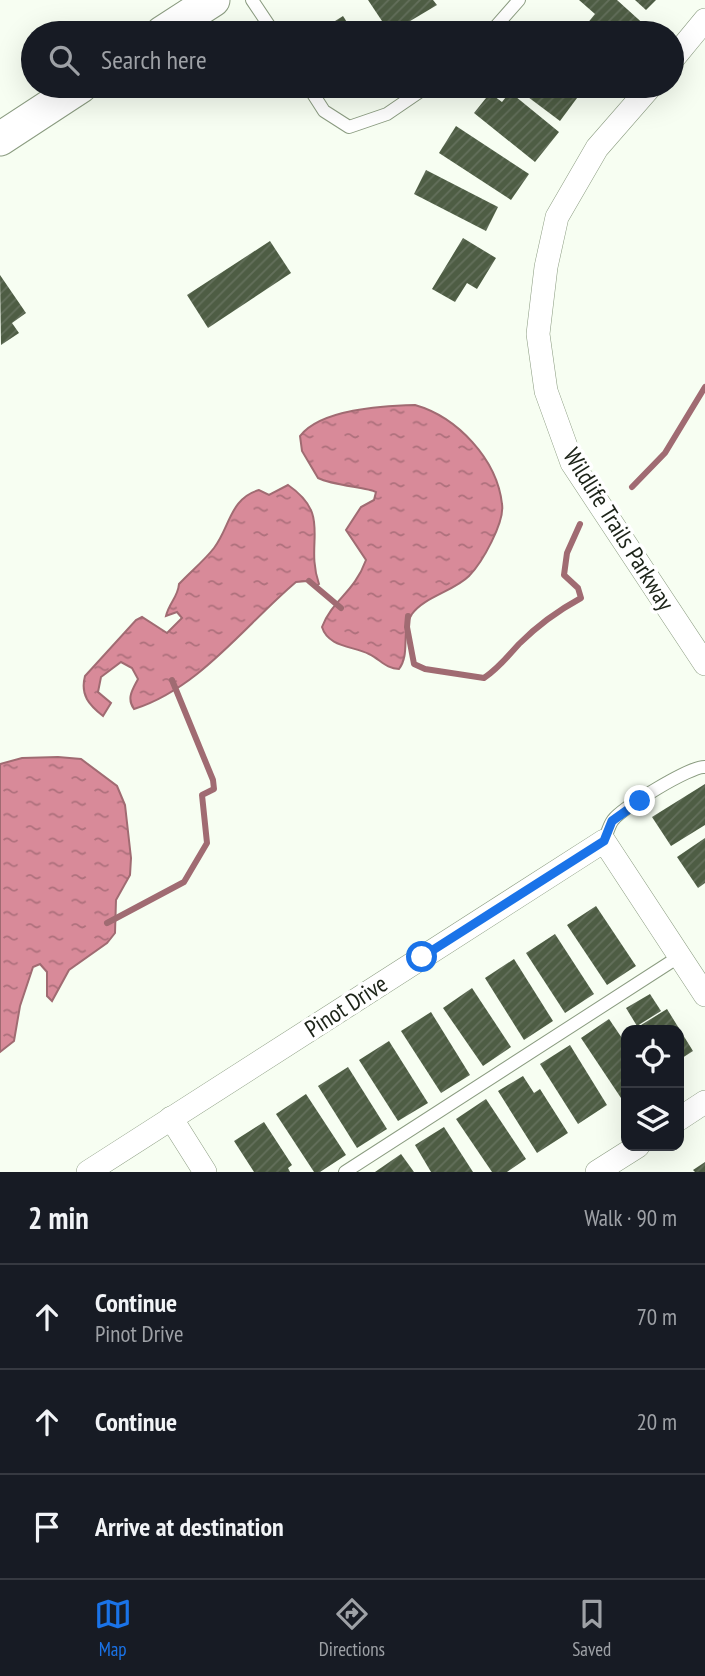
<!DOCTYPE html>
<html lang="en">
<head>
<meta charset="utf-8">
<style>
  :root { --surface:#171b24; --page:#242831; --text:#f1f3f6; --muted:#9ea1a6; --line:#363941; --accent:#1a73e8 }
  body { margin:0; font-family:"PT Sans Narrow",sans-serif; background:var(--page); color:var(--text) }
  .controls { position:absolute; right:21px; bottom:21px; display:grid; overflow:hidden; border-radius:14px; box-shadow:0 7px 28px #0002 }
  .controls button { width:63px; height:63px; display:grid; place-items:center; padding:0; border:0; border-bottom:2px solid var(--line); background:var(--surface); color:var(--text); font:35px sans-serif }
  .stop { position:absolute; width:21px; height:21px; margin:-16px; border:5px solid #1a73e8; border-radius:50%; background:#fff }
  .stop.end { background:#1a73e8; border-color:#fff; box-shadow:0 2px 7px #0008 }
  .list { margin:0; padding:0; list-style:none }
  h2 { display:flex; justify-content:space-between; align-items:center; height:91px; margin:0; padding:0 28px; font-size:30px }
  h2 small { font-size:23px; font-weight:400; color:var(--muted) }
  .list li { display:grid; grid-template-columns:46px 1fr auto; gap:21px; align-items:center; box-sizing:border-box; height:105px; padding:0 28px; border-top:2px solid var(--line) }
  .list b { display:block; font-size:26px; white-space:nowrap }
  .list p { margin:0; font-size:23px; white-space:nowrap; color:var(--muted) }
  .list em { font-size:23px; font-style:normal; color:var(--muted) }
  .icon { flex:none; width:38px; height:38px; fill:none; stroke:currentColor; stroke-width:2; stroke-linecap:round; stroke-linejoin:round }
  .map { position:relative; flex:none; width:705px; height:1172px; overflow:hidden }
  .search { position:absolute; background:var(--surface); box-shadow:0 7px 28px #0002; left:21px; right:21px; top:21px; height:77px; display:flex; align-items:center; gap:18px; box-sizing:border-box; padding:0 24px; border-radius:38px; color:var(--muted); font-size:26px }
  .sheet { height:406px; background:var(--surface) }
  nav { display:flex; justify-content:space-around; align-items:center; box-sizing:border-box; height:98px; border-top:2px solid var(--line); background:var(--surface); font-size:19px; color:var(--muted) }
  nav a { display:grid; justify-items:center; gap:4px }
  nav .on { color:var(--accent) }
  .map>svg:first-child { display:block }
  .water { fill:url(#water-ripples); stroke:#a06b72; stroke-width:2 }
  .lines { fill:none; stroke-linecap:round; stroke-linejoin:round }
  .stream { stroke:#a06b72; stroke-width:6 }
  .building { fill:url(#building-hatch) }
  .lane-casing { stroke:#8b9c81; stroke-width:14 }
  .street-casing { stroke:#8b9c81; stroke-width:24 }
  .secondary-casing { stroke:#8b9c81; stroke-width:35 }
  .lane { stroke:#fff; stroke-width:12 }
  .street { stroke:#fff; stroke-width:23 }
  .secondary { stroke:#fff; stroke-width:33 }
  .route { stroke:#1a73e8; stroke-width:9 }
  .labels { text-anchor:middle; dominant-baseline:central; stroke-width:7; stroke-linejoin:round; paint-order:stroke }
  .street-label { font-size:24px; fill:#1c2318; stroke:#fff }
</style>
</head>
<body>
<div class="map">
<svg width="705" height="1172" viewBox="0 0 705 1172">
  <defs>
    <pattern id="water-ripples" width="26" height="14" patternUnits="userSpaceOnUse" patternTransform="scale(1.75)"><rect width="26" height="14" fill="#d88a99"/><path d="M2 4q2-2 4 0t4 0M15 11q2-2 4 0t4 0" fill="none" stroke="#ae707c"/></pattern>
    <pattern id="building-hatch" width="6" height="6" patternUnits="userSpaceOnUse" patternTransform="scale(1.75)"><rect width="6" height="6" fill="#4e5d44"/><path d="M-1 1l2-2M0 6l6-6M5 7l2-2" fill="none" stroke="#64705c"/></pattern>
  </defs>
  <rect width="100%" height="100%" fill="#f7fef2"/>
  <g class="water">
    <path d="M415,405C457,417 497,459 502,504C505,522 482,563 469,576C454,591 424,597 412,614C400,631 411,653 399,669C386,669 380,659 369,654C353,646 328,647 322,627C333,599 354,593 366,560L346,530L361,507L374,500L376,492C368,487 334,486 318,478L302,451L300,436C321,409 382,406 415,405Z"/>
    <path d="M288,485C333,516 304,541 319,584L315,587L307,581L296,582C245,625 200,688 134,709C126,698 133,689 138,679L132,668L121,662L101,677L98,692L111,703L103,716C89,705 80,695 85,676L136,620L142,617L167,633L182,618L177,612L166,616C169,603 178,597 179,584C190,572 204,561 214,548C230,527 230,498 259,490L269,495Z"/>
    <path d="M58,757L81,759L117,786L125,805L131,858L130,875L116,900L115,933L107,943L69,970L52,1001L47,996V972L40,964L33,967L20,1006L14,1041L0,1052V764L22,758Z"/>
  </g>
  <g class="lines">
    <g class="stream">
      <path d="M632,487L665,453L705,387"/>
      <path d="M309,581L341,608"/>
      <path d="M408,616L407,627L414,664L425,669L484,678C499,668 507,657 519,644C537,626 559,610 581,598L578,588L564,575L567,553L580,524"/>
      <path d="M107,923L184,882L207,843L202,795L214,789L213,780L172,680"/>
    </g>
  </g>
  <g class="building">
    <path d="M368,0H433L437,5L390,33Z"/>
    <path d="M579,0H617L648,28L644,33H596L586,25L595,14Z"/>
    <path d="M635,0H656L646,10Z"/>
    <path d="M343,16L354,33H316Z"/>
    <path d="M562,21L578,33H553Z"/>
    <path d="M524,86H569L580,94L560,121L520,91Z"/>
    <path d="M510,92L559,132L535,162L474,113L490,93L502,102Z"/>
    <path d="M456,126L529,174L511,200L439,153Z"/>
    <path d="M426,170L498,207L486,231L414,194Z"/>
    <path d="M463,238L496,258L477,289L467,283L455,302L432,289Z"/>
    <path d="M270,241L291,273L208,328L187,295Z"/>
    <path d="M0,275L26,313L12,323L19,333L1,345Z"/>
    <path d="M705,784V825L671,846L652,817Z"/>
    <path d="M705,838V883L698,888L677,857Z"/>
    <path d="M596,906L636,966L607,985L567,925Z"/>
    <path d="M555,934L594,994L565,1013L526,953Z"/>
    <path d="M514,959L553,1021L524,1040L485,978Z"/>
    <path d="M472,988L511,1047L483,1066L443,1008Z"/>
    <path d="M650,994L661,1011L637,1026L626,1008Z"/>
    <path d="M667,1009L693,1051L679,1060V1030H633Z"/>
    <path d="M431,1012L470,1075L441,1093L401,1031Z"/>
    <path d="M609,1019L626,1044V1095L621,1098L581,1038Z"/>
    <path d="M389,1041L428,1103L398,1121L359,1060Z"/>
    <path d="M570,1045L607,1105L578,1124L540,1064Z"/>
    <path d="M348,1067L387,1129L357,1148L318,1086Z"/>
    <path d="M523,1076L534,1093L540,1089L568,1133L537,1153L498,1091Z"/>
    <path d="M306,1094L346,1155L320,1172H314L276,1114Z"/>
    <path d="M486,1099L526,1159L507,1172H492L456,1119Z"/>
    <path d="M264,1122L292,1165L288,1168L290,1172H254L234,1141Z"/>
    <path d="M444,1127L473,1172H431L415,1145Z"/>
    <path d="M401,1154L414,1172H375Z"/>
    <path d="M705,1162V1172H695L693,1170Z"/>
  </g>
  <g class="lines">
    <defs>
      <g id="lane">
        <path d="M252,0L274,33"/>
        <path d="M490,33L519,0"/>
        <path d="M308,86L324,111L349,127L387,114L428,86"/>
        <path d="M604,841C607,834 609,825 613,820C622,808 692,765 705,767"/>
        <path d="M345,1172L680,956"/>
      </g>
      <g id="street">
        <path d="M672,60L705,20"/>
        <path d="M651,86L597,148L557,217L546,267L538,334L546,391L572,463L705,664"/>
        <path d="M171,1118L205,1172"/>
        <path d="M679,1119L705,1102"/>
        <path d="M88,1172L604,841L705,995"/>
        <path d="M597,1172L638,1146"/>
      </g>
      <g id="secondary">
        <path d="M162,33L213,0"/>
        <path d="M0,139L81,86"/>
      </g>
    </defs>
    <use href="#lane" class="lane-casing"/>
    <use href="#street" class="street-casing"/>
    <use href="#secondary" class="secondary-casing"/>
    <use href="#lane" class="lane"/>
    <use href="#street" class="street"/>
    <use href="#secondary" class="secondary"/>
  </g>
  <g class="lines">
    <path class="route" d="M422,957L604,841L612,821L640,801"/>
  </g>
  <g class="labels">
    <g class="street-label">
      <text transform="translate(619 529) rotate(58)">Wildlife Trails Parkway</text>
      <text transform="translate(346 1006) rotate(-33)">Pinot Drive</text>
    </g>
  </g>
</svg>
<div class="controls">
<button><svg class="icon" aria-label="locate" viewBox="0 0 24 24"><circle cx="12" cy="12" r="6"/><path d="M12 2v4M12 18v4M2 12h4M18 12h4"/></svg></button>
<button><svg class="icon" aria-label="layers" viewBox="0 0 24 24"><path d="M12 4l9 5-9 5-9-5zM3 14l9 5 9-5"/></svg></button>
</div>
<div class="stop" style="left:422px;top:957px"></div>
<div class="stop end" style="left:640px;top:801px"></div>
<div class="search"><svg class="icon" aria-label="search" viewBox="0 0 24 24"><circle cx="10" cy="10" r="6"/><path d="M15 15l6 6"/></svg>Search here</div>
</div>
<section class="sheet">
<h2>2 min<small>Walk · 90 m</small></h2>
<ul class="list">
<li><svg class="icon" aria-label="ahead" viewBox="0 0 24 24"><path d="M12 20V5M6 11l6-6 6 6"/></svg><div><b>Continue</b><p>Pinot Drive</p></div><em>70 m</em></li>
<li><svg class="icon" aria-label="ahead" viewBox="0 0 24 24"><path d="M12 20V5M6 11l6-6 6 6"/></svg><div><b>Continue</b></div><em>20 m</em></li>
<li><svg class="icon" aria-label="arrive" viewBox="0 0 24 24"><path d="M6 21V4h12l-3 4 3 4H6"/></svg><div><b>Arrive at destination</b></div></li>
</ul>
</section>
<nav>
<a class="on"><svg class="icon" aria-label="map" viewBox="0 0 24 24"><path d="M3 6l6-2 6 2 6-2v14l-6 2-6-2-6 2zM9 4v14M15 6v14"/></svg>Map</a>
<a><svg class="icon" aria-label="directions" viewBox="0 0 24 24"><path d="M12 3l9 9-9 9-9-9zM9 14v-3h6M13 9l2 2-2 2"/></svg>Directions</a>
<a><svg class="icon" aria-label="saved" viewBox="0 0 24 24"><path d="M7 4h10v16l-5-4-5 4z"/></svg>Saved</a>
</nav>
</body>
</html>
